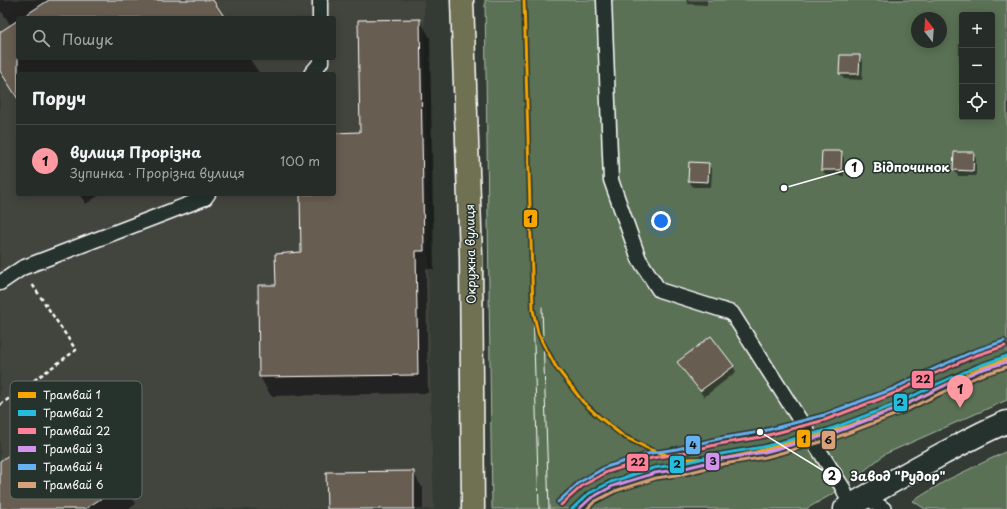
<!DOCTYPE html>
<html lang="uk">
<head>
<meta charset="utf-8">
<style>
  :root { --surface:#262c27; --page:#323833; --text:#f1f3f6; --muted:#a4a7a7; --line:#424844; --accent:#ff9aa2 }
  body { margin:0; font-family:"Playpen Sans",sans-serif; background:var(--page); color:var(--text) }
  .controls { position:absolute; right:12px; top:12px; display:grid; overflow:hidden; border-radius:4px; box-shadow:0 2px 10px #0003 }
  .controls button { width:36px; height:36px; display:grid; place-items:center; padding:0; border:0; border-bottom:1px solid var(--line); background:var(--surface); color:var(--text); font:20px sans-serif }
  .compass { position:absolute; left:911px; top:12px; width:36px; height:36px; border-radius:50%; background:var(--surface); box-shadow:0 2px 10px #0003; rotate:343deg }
  .you { position:absolute; left:661px; top:221px; width:14px; height:14px; margin:-10px; border:3px solid #fff; border-radius:50%; background:#1a73e8; box-shadow:0 0 0 6px #1a73e833 }
  .badge { display:grid; place-items:center; width:26px; height:26px; border-radius:50%; background:var(--accent); color:#111; font-size:13px; font-weight:700 }
  .pin { position:absolute; translate:-50% -33px; filter:drop-shadow(0 1px 2px #0008) }
  .pin::after { content:''; position:absolute; top:21px; width:14px; height:12px; background:inherit; clip-path:polygon(0 0,100% 0,50% 100%) }
  .list { margin:0; padding:0; list-style:none }
  h2 { display:flex; justify-content:space-between; align-items:center; height:52px; margin:0; padding:0 16px; font-size:17px }
  h2 small { font-size:13px; font-weight:400; color:var(--muted) }
  .list li { display:grid; grid-template-columns:26px 1fr auto; gap:12px; align-items:center; box-sizing:border-box; height:72px; padding:0 16px; border-top:1px solid var(--line) }
  .list b { display:block; font-size:15px; white-space:nowrap }
  .list p { margin:0; font-size:13px; white-space:nowrap; color:var(--muted) }
  .list em { font-size:13px; font-style:normal; color:var(--muted) }
  .icon { flex:none; width:22px; height:22px; fill:none; stroke:currentColor; stroke-width:2; stroke-linecap:round; stroke-linejoin:round }
  .map { position:relative; flex:none; width:1007px; height:509px; overflow:hidden }
  .search { position:absolute; background:var(--surface); box-shadow:0 2px 10px #0003; left:16px; top:16px; width:320px; height:44px; display:flex; align-items:center; gap:10px; box-sizing:border-box; padding:0 14px; border-radius:4px; color:var(--muted); font-size:15px }
  .panel { position:absolute; background:var(--surface); box-shadow:0 2px 10px #0003; left:16px; top:72px; width:320px; height:124px; border-radius:4px }
  .map>svg:first-child { display:block }
  .built { fill:#43453d; fill-rule:evenodd }
  .green { fill:#5a7155; stroke:#acb8aa; fill-rule:evenodd }
  .shadow { fill:#0007 }
  .building { fill:#675d51; stroke:#fff }
  .lines { fill:none; stroke-linecap:round; stroke-linejoin:round }
  .lane-casing { stroke:#fff; stroke-width:17 }
  .secondary-casing { stroke:#fff; stroke-width:25 }
  .primary-casing { stroke:#fff; stroke-width:25 }
  .path { stroke:#fff; stroke-width:2.5; stroke-dasharray:4 3; stroke-linecap:butt }
  .lane { stroke:#26332d; stroke-width:14 }
  .secondary { stroke:#26332d; stroke-width:22 }
  .primary { stroke:#706f52; stroke-width:22 }
  .tram { stroke:#fff; stroke-width:1 }
  .tram-1-casing { stroke:#26332d; stroke-width:6 }
  .tram-2-casing { stroke:#26332d; stroke-width:6 }
  .tram-3-casing { stroke:#26332d; stroke-width:6 }
  .tram-4-casing { stroke:#26332d; stroke-width:6 }
  .tram-5-casing { stroke:#26332d; stroke-width:6 }
  .tram-6-casing { stroke:#26332d; stroke-width:6 }
  .tram-1 { stroke:#f7a600; stroke-width:3 }
  .tram-2 { stroke:#26bcdd; stroke-width:3 }
  .tram-3 { stroke:#ff8098; stroke-width:3 }
  .tram-4 { stroke:#d193ec; stroke-width:3 }
  .tram-5 { stroke:#66b1f2; stroke-width:3 }
  .tram-6 { stroke:#d9a179; stroke-width:3 }
  .labels { text-anchor:middle; dominant-baseline:central; stroke-width:3; stroke-linejoin:round; paint-order:stroke }
  .street-label { font-size:12px; fill:#fff; stroke:#26332d }
  .key { fill:#26332d; stroke:#67706c; stroke-width:1 }
  .key-label { font-size:11px; fill:#fff }
  .leader { fill:none; stroke:#fff; stroke-width:1.5 }
  .callout-dot { fill:#fff; stroke:#26332d; stroke-width:1.5 }
  .mark-label { font-size:12px; text-anchor:middle; font-weight:bold; fill:#111 }
  .callout-label { font-size:13px; text-anchor:middle; font-weight:bold; fill:#fff; stroke:#26332d; stroke-width:3; stroke-linejoin:round; paint-order:stroke }
  .line-badge { stroke:#26332d; stroke-width:1.5 }
  .pale-badge-label { font-size:11px; text-anchor:middle; font-weight:bold; fill:#111 }
</style>
</head>
<body>
<div class="map">
<svg width="1007" height="509" viewBox="0 0 1007 509">
  <rect width="100%" height="100%" fill="#333b34"/>
  <filter id="ink" filterUnits="userSpaceOnUse"><feTurbulence type="fractalNoise" baseFrequency=".025" numOctaves="2"/><feDisplacementMap in="SourceGraphic" scale="8" xChannelSelector="R" yChannelSelector="G"/><feConvolveMatrix kernelMatrix="1 2 1 2 8 2 1 2 1" color-interpolation-filters="sRGB"/></filter>
  <g filter="url(#ink)">
    <path class="built" d="M0,0H424L431,424L434,509H0ZM18,18H334V58H18ZM18,74H334V194H18Z"/>
    <g class="green">
      <path d="M485,0H1007V400L885,454L843,488L806,509H492ZM962,15H992V117H962ZM917,18H941V42H917Z"/>
      <path d="M1007,451V509H925L913,501L947,480Z"/>
    </g>
    <g class="shadow">
      <path d="M0,0H212L223,18H18V58H249L260,74H18V100L0,72V33L11,26L2,12L0,13Z"/>
      <path d="M686,0H707V5L688,4Z"/>
      <path d="M420,20L430,38L434,269H426L428,393L271,396L260,377L259,286H277L302,253L301,194H334V134L361,133Z"/>
      <path d="M959,44H962V67L959,61Z"/>
      <path d="M859,56L863,62L862,80L844,79L840,73Z"/>
      <path d="M841,152L844,158V176L826,175L822,170Z"/>
      <path d="M973,153L976,159V176H958L954,170Z"/>
      <path d="M708,164L712,170L711,187H693L689,181Z"/>
      <path d="M79,194H101L86,204Z"/>
      <path d="M733,366L736,372L704,397L682,368Z"/>
      <path d="M0,462L124,483L136,504L129,509H0Z"/>
      <path d="M413,472L423,489V509H328Z"/>
    </g>
    <g class="building">
      <path d="M49,0H213L225,18H21Z"/>
      <path d="M420,19L424,251H416L418,375L259,377L258,285H276L275,254L301,252L300,194H334V133L360,132L358,20Z"/>
      <path d="M18,20V99L0,71V32Z"/>
      <path d="M840,55H860L859,74H839Z"/>
      <path d="M822,151H842L841,170H821Z"/>
      <path d="M954,152H974L973,171L953,170Z"/>
      <path d="M689,162L709,163L708,182L688,181Z"/>
      <path d="M711,336L734,366L700,391L677,362Z"/>
      <path d="M77,410L125,483L85,509H0V461Z"/>
      <path d="M414,471V509H327L326,472Z"/>
    </g>
    <g class="lines">
      <defs>
        <g id="lane">
          <path d="M320,0V18"/>
          <path d="M604,0L611,180L639,259L659,290L732,313L843,488L850,506"/>
          <path d="M311,74L321,62V58"/>
          <path d="M0,283L22,268L205,198L208,194"/>
          <path d="M866,497L884,509"/>
        </g>
        <path id="secondary" d="M845,509C877,490 911,471 944,453C964,443 985,430 1007,422"/>
        <path id="primary" d="M462,0L471,256L473,509"/>
      </defs>
      <use href="#lane" class="lane-casing"/>
      <use href="#secondary" class="secondary-casing"/>
      <use href="#primary" class="primary-casing"/>
      <path class="path" d="M0,405L76,350L32,284"/>
      <use href="#lane" class="lane"/>
      <use href="#secondary" class="secondary"/>
      <use href="#primary" class="primary"/>
      <g class="tram">
        <path d="M542,307L549,509"/>
        <path d="M533,310L539,509"/>
      </g>
      <defs>
        <path id="tram-1" d="M524,0L533,310L538,333L544,345L556,367L583,402L598,416L623,436L651,450L679,459L727,458L756,452L849,426L903,406L976,370L1007,359"/>
        <path id="tram-2" d="M572,509L588,494L611,482L654,468L680,464L721,454L763,447L828,430L899,403L933,386L978,366L1007,356"/>
        <path id="tram-3" d="M561,505L582,486L607,472L652,458L678,454L719,444L761,437L825,420L895,393L929,376L974,356L1005,346"/>
        <path id="tram-4" d="M579,509L591,498L613,486L655,473L681,469L722,459L765,452L831,434L901,407L935,390L980,370L1007,362"/>
        <path id="tram-5" d="M558,502L580,482L606,467L651,453L677,449L718,439L760,432L824,415L893,389L927,372L972,352L1004,341"/>
        <path id="tram-6" d="M587,509L594,502L615,491L656,478L683,474L723,464L766,457L832,439L902,412L937,395L981,375L1007,367"/>
      </defs>
      <use href="#tram-1" class="tram-1-casing"/>
      <use href="#tram-2" class="tram-2-casing"/>
      <use href="#tram-3" class="tram-3-casing"/>
      <use href="#tram-4" class="tram-4-casing"/>
      <use href="#tram-5" class="tram-5-casing"/>
      <use href="#tram-6" class="tram-6-casing"/>
      <use href="#tram-1" class="tram-1"/>
      <use href="#tram-2" class="tram-2"/>
      <use href="#tram-3" class="tram-3"/>
      <use href="#tram-4" class="tram-4"/>
      <use href="#tram-5" class="tram-5"/>
      <use href="#tram-6" class="tram-6"/>
    </g>
  </g>
  <g class="labels">
    <g class="street-label">
      <text transform="translate(470 254) rotate(-91)">Окружна вулиця</text>
    </g>
  </g>
  <rect x="10" y="381" width="132" height="118" rx="6" class="key"/>
  <rect x="18" y="392" width="18" height="6" fill="#f7a600"/>
  <rect x="18" y="410" width="18" height="6" fill="#26bcdd"/>
  <rect x="18" y="428" width="18" height="6" fill="#ff8098"/>
  <rect x="18" y="446" width="18" height="6" fill="#d193ec"/>
  <rect x="18" y="464" width="18" height="6" fill="#66b1f2"/>
  <rect x="18" y="482" width="18" height="6" fill="#d9a179"/>
  <g class="key-label">
    <text x="43" y="399">Трамвай 1</text>
    <text x="43" y="417">Трамвай 2</text>
    <text x="43" y="435">Трамвай 22</text>
    <text x="43" y="453">Трамвай 3</text>
    <text x="43" y="471">Трамвай 4</text>
    <text x="43" y="489">Трамвай 6</text>
  </g>
  <path class="leader" d="M784 188L854 168M760 432L832 476"/>
  <g class="callout-dot">
    <circle cx="784" cy="188" r="4"/>
    <circle cx="760" cy="432" r="4"/>
    <circle cx="854" cy="168" r="10"/>
    <circle cx="832" cy="476" r="10"/>
  </g>
  <g class="mark-label">
    <text x="854" y="172">1</text>
    <text x="832" y="480">2</text>
  </g>
  <g class="callout-label">
    <text x="911" y="172">Відпочинок</text>
    <text x="898" y="481">Завод "Рудор"</text>
  </g>
  <g class="line-badge">
    <rect x="523" y="209" width="15" height="19" rx="4" fill="#f7a600"/>
    <rect x="911" y="370" width="23" height="19" rx="4" fill="#ff8098"/>
    <rect x="893" y="393" width="15" height="19" rx="4" fill="#26bcdd"/>
    <rect x="796" y="429" width="15" height="19" rx="4" fill="#f7a600"/>
    <rect x="821" y="430" width="15" height="20" rx="4" fill="#d9a179"/>
    <rect x="685" y="435" width="16" height="20" rx="4" fill="#66b1f2"/>
    <rect x="705" y="452" width="15" height="19" rx="4" fill="#d193ec"/>
    <rect x="626" y="453" width="23" height="19" rx="4" fill="#ff8098"/>
    <rect x="669" y="455" width="16" height="19" rx="4" fill="#26bcdd"/>
  </g>
  <g class="pale-badge-label">
    <text x="530" y="223">1</text>
    <text x="923" y="383">22</text>
    <text x="900" y="406">2</text>
    <text x="804" y="443">1</text>
    <text x="828" y="444">6</text>
    <text x="693" y="449">4</text>
    <text x="713" y="465">3</text>
    <text x="638" y="466">22</text>
    <text x="677" y="468">2</text>
  </g>
</svg>
<div class="controls">
<button>+</button>
<button>−</button>
<button><svg class="icon" aria-label="locate" viewBox="0 0 24 24"><circle cx="12" cy="12" r="6"/><path d="M12 2v4M12 18v4M2 12h4M18 12h4"/></svg></button>
</div>
<svg class="compass" viewBox="-18 -18 36 36"><path d="M0-13l5 13h-10z" fill="#e53935"/><path d="M0 13l5-13h-10z" fill="#a4a7a7"/></svg>
<div class="you"></div>
<div class="pin badge" style="left:960px;top:408px">1</div>
<div class="search"><svg class="icon" aria-label="search" viewBox="0 0 24 24"><circle cx="10" cy="10" r="6"/><path d="M15 15l6 6"/></svg>Пошук</div>
<section class="panel">
<h2>Поруч<small></small></h2>
<ul class="list">
<li><span class="badge">1</span><div><b>вулиця Прорізна</b><p>Зупинка · Прорізна вулиця</p></div><em>100 m</em></li>
</ul>
</section>
</div>
</body>
</html>
